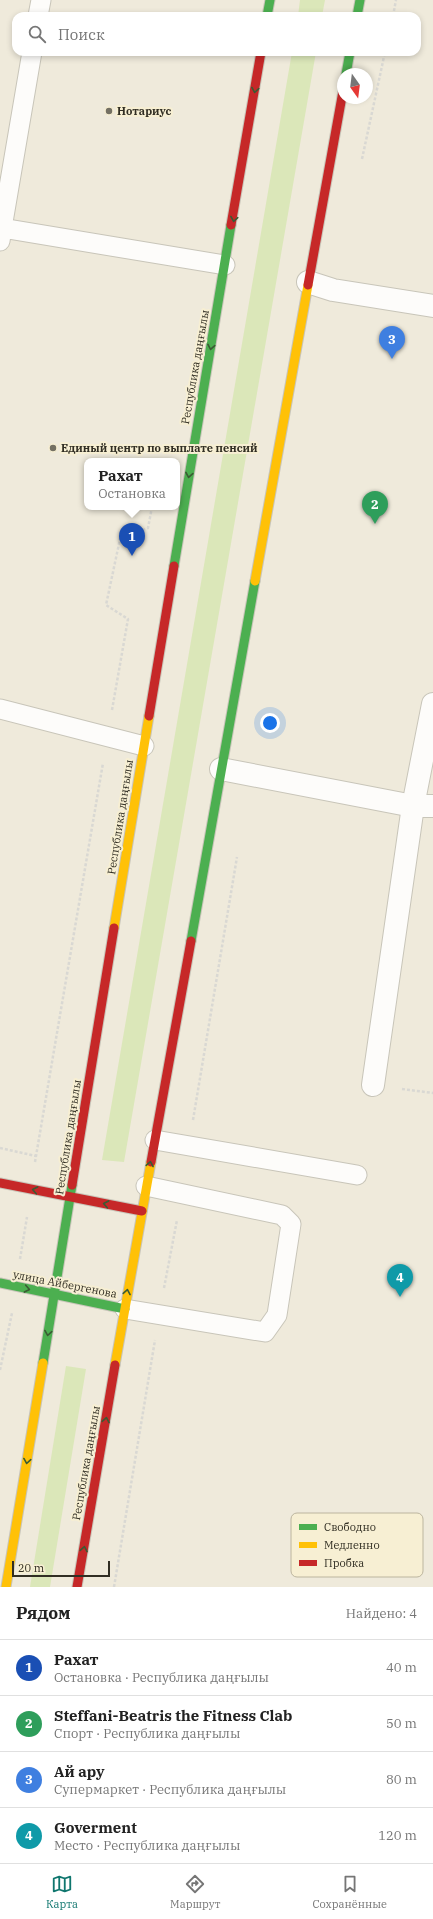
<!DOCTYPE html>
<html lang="ru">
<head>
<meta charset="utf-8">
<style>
  :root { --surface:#fff; --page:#f2f2f2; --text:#222; --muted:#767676; --line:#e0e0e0; --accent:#0f766e }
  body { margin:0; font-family:"IBM Plex Serif",serif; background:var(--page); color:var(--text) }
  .compass { position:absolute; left:337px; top:68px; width:36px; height:36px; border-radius:50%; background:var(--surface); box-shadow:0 2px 6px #0003; rotate:166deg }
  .scale { position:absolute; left:12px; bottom:10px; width:98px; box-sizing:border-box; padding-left:4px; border:2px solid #312e23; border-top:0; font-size:11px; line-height:14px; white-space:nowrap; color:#312e23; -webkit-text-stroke:3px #f7efd3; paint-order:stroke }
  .you { position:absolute; left:270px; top:723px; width:14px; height:14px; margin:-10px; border:3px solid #fff; border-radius:50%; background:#1a73e8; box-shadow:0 0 0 6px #1a73e833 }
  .badge { display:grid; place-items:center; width:26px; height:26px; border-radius:50%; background:var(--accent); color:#fff; font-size:13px; font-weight:700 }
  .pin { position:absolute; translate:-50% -33px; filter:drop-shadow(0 1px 2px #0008) }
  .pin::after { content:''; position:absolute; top:21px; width:14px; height:12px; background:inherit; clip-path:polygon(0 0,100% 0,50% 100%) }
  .popup { position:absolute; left:84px; top:458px; width:96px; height:52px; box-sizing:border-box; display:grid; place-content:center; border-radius:8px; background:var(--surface); filter:drop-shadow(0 1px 3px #0005); font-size:13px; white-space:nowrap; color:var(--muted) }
  .popup b { font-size:15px; color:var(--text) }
  .popup::after { content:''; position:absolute; left:50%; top:100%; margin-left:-8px; border:8px solid transparent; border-top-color:var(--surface) }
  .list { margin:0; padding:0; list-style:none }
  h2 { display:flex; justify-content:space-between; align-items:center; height:52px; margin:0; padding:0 16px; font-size:17px }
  h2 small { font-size:13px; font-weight:400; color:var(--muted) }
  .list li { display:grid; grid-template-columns:26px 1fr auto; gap:12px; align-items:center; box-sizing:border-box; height:56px; padding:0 16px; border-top:1px solid var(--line) }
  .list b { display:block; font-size:15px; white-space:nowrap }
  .list p { margin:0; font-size:13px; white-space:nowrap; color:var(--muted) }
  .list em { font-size:13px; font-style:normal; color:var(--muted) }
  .icon { flex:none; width:22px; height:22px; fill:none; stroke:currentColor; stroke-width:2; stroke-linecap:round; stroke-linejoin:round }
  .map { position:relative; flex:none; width:433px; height:1587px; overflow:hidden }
  .search { position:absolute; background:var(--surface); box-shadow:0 2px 6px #0003; left:12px; right:12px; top:12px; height:44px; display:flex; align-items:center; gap:10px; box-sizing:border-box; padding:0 14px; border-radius:12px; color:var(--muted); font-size:15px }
  .sheet { height:276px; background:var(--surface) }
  nav { display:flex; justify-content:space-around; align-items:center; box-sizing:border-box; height:56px; border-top:1px solid var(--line); background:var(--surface); font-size:11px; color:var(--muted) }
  nav a { display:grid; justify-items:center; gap:2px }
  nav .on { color:var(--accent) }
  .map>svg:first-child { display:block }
  .green { fill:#dbe7b9 }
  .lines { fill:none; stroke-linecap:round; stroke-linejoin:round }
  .lane-casing { stroke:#c8c5b9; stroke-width:21 }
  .street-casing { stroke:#c8c5b9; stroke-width:24 }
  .fast-casing { stroke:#c8c5b9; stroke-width:11 }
  .slow-casing { stroke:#c8c5b9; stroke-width:11 }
  .jam-casing { stroke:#c8c5b9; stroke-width:11 }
  .path { stroke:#d9d8d3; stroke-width:2.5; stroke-dasharray:3 2; stroke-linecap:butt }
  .lane { stroke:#fdfcfa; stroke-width:19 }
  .street { stroke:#fdfcfa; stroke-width:22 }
  .fast { stroke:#4caf50; stroke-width:9 }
  .slow { stroke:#ffc107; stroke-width:9 }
  .jam { stroke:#c62828; stroke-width:9 }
  .oneway { stroke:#3a5b33 }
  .poi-dot { fill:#747063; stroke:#f7efd3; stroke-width:1.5 }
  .labels { text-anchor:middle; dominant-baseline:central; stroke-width:4; stroke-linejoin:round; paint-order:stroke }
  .poi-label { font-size:11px; font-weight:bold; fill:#312e23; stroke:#f7efd3; text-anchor:start }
  .street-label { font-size:11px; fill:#312e23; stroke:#f7efd3 }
  .key { fill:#f7efd3; stroke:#bcb59e; stroke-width:1 }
  .key-label { font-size:11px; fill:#312e23 }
</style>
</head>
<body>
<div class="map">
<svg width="433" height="1587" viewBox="0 0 433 1587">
  <rect width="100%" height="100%" fill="#efeadb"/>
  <g class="green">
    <path d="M300,0H325L322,16H298Z"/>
    <path d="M292,52H316L124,1162L102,1160Z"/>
    <path d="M66,1366L86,1369L50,1587H30Z"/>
  </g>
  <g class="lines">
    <defs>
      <g id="lane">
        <path d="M38,16L41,0"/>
        <path d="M0,228H2L32,52"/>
        <path d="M0,241L2,228L225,265"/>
        <path d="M0,709L144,746"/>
        <path d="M155,1140L357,1175"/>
        <path d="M125,1309L265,1332L277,1315L291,1224L282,1215L146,1186"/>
      </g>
      <g id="street">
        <path d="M308,282L333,290L433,306"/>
        <path d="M221,769L413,806H433"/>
        <path d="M373,1085L413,806L433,704"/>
      </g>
      <g id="fast">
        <path d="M267,16L270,0"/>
        <path d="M357,16L360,0"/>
        <path d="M346,74L350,52"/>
        <path d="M174,566L231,225"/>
        <path d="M191,941L255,581"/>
        <path d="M0,1283L125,1309"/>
        <path d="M43,1363L72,1185"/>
      </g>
      <g id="slow">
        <path d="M255,581L308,285"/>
        <path d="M114,928L149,716"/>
        <path d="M115,1365L151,1162"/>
        <path d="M6,1587L43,1363"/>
      </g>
      <g id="jam">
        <path d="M231,225L261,52"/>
        <path d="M308,285L343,91"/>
        <path d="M149,716L174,566"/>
        <path d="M151,1162L191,941"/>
        <path d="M0,1183L142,1211"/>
        <path d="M72,1185L114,928"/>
        <path d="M77,1587L115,1365"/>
      </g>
    </defs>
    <use href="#lane" class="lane-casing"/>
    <use href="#street" class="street-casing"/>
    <use href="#fast" class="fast-casing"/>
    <use href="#slow" class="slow-casing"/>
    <use href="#jam" class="jam-casing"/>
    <g class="path">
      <path d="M393,16L396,0"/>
      <path d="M362,159L385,52"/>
      <path d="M112,710L128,619L106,605L120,539L148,528L152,507"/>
      <path d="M402,1089L433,1093"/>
      <path d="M193,1120L237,857"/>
      <path d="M0,1148L36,1156"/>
      <path d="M35,1162L103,763"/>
      <path d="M20,1259L27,1217"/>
      <path d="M164,1288L177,1220"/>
      <path d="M0,1370L12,1313"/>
      <path d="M114,1587L155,1340"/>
    </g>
    <use href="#lane" class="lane"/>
    <use href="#street" class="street"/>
    <use href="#fast" class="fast"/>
    <use href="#slow" class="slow"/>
    <use href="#jam" class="jam"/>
  </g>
  <defs><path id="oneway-chevron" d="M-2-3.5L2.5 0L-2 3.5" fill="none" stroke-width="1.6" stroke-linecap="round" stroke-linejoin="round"/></defs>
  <g class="oneway">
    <use href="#oneway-chevron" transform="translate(255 90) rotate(99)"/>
    <use href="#oneway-chevron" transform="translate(234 219) rotate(99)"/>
    <use href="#oneway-chevron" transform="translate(211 347) rotate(100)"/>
    <use href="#oneway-chevron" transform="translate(189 475) rotate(100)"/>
    <use href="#oneway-chevron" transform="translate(150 1164) rotate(-80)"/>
    <use href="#oneway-chevron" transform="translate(35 1190) rotate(-169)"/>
    <use href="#oneway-chevron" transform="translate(106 1204) rotate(-169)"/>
    <use href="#oneway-chevron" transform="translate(27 1289) rotate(11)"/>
    <use href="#oneway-chevron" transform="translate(127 1292) rotate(-80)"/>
    <use href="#oneway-chevron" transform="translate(48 1333) rotate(99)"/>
    <use href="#oneway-chevron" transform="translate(106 1420) rotate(-80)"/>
    <use href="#oneway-chevron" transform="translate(27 1461) rotate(99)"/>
    <use href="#oneway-chevron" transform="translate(84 1549) rotate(-80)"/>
  </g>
  <g class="poi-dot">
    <circle cx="109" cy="111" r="4"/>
    <circle cx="53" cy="448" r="4"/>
  </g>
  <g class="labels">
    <g class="poi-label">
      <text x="117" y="111">Нотариус</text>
      <text x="61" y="448">Единый центр по выплате пенсий</text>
    </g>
    <g class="street-label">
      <text transform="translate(195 367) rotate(-80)">Республика даңғылы</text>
      <text transform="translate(120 817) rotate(-81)">Республика даңғылы</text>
      <text transform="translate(68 1137) rotate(-81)">Республика даңғылы</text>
      <text transform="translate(65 1284) rotate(11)">улица Айбергенова</text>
      <text transform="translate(86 1463) rotate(-80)">Республика даңғылы</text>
    </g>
  </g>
  <rect x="291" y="1513" width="132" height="64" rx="6" class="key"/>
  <rect x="299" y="1524" width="18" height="6" fill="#4caf50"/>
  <rect x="299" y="1542" width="18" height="6" fill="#ffc107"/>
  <rect x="299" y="1560" width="18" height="6" fill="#c62828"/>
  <g class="key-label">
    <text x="324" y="1531">Свободно</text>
    <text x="324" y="1549">Медленно</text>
    <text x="324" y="1567">Пробка</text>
  </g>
</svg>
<svg class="compass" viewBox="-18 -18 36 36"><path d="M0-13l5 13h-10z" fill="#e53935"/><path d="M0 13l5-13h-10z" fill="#767676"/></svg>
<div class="scale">20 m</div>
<div class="you"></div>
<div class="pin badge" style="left:132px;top:556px;background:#1a4fb4">1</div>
<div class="popup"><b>Рахат</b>Остановка</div>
<div class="pin badge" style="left:375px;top:524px;background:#2e9e5b">2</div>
<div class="pin badge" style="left:392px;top:359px;background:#3f7fe0">3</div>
<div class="pin badge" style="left:400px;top:1297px;background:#0f9aa8">4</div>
<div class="search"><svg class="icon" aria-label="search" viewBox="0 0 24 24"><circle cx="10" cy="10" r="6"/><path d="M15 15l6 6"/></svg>Поиск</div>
</div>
<section class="sheet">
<h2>Рядом<small>Найдено: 4</small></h2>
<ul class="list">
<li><span class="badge" style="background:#1a4fb4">1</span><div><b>Рахат</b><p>Остановка · Республика даңғылы</p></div><em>40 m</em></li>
<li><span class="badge" style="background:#2e9e5b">2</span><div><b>Steffani-Beatris the Fitness Clab</b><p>Спорт · Республика даңғылы</p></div><em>50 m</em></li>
<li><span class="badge" style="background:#3f7fe0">3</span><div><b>Ай ару</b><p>Супермаркет · Республика даңғылы</p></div><em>80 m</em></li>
<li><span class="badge" style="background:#0f9aa8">4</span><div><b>Goverment</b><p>Место · Республика даңғылы</p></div><em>120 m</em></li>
</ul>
</section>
<nav>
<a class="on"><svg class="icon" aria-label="map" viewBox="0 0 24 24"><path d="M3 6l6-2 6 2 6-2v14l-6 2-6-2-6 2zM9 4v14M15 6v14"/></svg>Карта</a>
<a><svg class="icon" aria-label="directions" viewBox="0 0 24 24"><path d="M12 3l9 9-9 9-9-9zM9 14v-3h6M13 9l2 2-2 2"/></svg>Маршрут</a>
<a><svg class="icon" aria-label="saved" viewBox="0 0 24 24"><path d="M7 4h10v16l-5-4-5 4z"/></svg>Сохранённые</a>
</nav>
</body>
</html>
